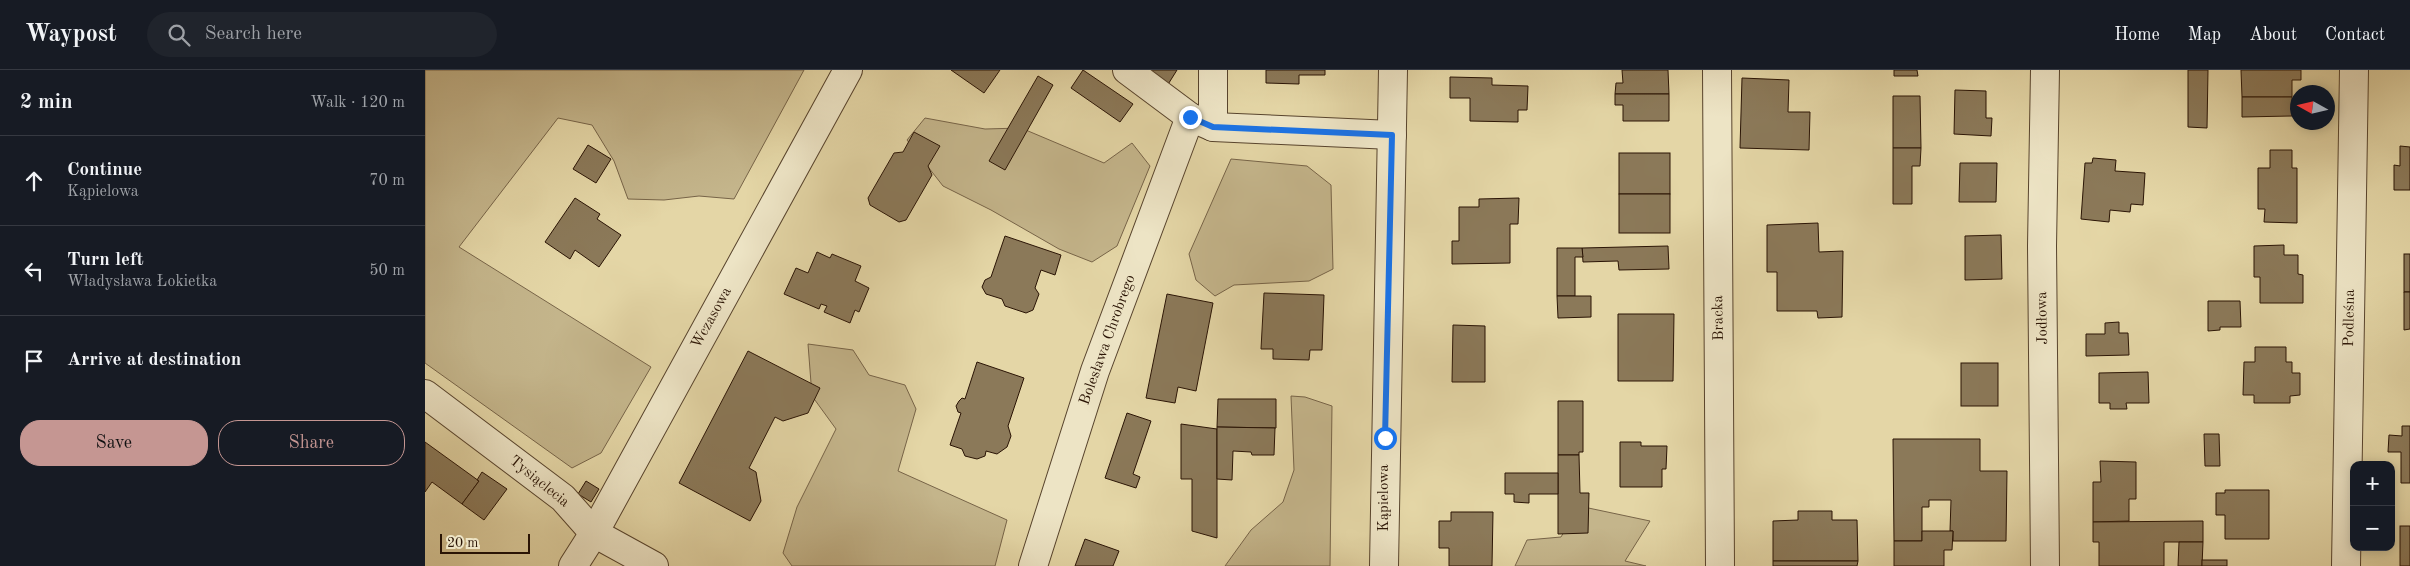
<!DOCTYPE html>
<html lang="en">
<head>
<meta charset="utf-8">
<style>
  :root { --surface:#171b24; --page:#20242c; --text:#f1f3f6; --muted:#9ea1a6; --line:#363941; --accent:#c59692 }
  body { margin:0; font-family:"Old Standard TT",serif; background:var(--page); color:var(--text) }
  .controls { position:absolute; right:15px; bottom:15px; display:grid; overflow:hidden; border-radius:10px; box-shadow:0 2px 12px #0003 }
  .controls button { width:45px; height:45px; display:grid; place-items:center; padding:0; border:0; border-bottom:1px solid var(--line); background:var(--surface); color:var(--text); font:25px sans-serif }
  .compass { position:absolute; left:1865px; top:15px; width:45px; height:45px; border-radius:50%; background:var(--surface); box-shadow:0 2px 12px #0003; rotate:278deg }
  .scale { position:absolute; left:15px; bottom:12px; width:90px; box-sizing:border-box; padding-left:5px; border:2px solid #2a1405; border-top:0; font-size:14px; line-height:18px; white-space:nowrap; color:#2a1405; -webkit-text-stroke:4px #ede4c5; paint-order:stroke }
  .stop { position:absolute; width:15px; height:15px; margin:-11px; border:4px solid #1a73e8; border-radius:50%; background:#fff }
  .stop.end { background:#1a73e8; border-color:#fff; box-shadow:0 1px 5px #0008 }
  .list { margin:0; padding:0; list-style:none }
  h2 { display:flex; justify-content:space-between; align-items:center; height:65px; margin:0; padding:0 20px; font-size:21px }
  h2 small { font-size:16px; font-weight:400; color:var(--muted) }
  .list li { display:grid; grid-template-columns:32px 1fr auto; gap:15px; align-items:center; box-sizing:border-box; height:90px; padding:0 20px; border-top:1px solid var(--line) }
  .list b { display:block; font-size:19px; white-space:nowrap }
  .list p { margin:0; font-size:16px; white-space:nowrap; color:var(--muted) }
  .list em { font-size:16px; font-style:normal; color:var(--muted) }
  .actions { display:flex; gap:10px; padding:15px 20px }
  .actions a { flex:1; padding:11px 0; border:1px solid var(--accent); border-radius:20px; text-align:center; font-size:18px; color:var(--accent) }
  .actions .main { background:var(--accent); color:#111 }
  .icon { flex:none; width:28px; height:28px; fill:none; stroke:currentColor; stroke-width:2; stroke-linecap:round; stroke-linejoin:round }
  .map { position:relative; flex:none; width:1985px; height:496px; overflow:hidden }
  header { display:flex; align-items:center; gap:30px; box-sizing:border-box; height:70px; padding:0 25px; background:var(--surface); border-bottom:1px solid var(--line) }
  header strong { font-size:24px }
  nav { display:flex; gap:28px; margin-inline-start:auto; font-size:18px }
  .search { width:350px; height:45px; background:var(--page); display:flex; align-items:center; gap:12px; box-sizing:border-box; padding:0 18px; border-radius:28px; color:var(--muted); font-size:19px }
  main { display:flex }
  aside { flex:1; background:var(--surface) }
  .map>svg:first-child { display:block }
  .green { fill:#c4b58b; stroke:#776448 }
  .building { fill:#8b7959; stroke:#2a1405 }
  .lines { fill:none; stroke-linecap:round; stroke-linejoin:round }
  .minor-casing { stroke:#58442d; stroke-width:30 }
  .minor { stroke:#ede4c5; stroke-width:28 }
  .route { stroke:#1a73e8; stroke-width:6 }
  .labels { text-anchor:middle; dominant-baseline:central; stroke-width:4; stroke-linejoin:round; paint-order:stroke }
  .street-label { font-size:15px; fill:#2a1405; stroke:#ede4c5 }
</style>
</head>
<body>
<header>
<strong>Waypost</strong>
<div class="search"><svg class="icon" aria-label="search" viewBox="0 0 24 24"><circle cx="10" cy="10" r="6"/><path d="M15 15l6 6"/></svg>Search here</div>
<nav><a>Home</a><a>Map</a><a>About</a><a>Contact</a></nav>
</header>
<main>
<aside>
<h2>2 min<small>Walk · 120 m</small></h2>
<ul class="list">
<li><svg class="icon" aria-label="ahead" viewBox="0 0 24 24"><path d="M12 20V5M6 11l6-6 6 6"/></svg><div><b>Continue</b><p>Kąpielowa</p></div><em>70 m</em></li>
<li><svg class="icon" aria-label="left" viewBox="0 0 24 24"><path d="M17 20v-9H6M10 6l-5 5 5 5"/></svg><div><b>Turn left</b><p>Władysława Łokietka</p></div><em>50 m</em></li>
<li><svg class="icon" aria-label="arrive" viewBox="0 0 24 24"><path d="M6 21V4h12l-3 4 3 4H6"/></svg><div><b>Arrive at destination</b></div></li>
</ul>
<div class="actions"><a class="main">Save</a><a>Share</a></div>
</aside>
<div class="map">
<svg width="1985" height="496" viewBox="0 0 1985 496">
  <rect width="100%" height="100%" fill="#e4d6a6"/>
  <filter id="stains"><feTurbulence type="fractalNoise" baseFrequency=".004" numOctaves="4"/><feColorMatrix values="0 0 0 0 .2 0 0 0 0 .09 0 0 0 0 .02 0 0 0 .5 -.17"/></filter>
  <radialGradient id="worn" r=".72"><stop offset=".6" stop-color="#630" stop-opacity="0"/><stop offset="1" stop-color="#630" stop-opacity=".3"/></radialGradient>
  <g class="green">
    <path d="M0,0H379L309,129L274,126L239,130L203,129L189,91L167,55L133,48L34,177L226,297L176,383L147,398L0,293Z"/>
    <path d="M500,48L560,59L596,58L679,93L707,73L725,96L692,176L667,192L634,179L566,140L518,116L482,70Z"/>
    <path d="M806,89L882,96L906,115L908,199L884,211L809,215L790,226L771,210L764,184Z"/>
    <path d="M383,274L428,280L444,305L480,315L491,339L473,401L582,450L570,496H367L358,483L372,437L411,359L387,326Z"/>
    <path d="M866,326L880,327L907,336L905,496H800L826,460L858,432L869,400Z"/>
    <path d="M1154,436L1225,451L1200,491L1221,496H1090L1102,470L1136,467Z"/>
  </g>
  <g class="building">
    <path d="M526,0H575L559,23Z"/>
    <path d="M658,0L708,34L695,52L646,18Z"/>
    <path d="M718,0H752L742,16Z"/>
    <path d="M841,0H900V5H874V14L841,13Z"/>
    <path d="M1197,0H1243L1244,24H1190L1191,13H1198Z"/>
    <path d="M1469,0H1492L1493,6H1469Z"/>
    <path d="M1763,0H1783L1782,58L1763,57Z"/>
    <path d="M1816,0H1876V10H1867V27H1817Z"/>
    <path d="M613,6L628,15L580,100L564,91Z"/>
    <path d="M1025,7L1067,8V15L1103,16L1102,40H1093V52L1045,51V28H1025Z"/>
    <path d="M1317,8L1364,10L1363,42H1385L1384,80L1315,78Z"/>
    <path d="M1530,20L1561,21V48H1567L1566,66L1529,64Z"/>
    <path d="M1190,24H1244V51H1198V35H1190Z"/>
    <path d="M1468,26H1495L1496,78H1468Z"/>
    <path d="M1817,27H1867V46L1817,47Z"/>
    <path d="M489,62L515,76L503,96L507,105L481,150L474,152L445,135L443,128L469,83L478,82Z"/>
    <path d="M163,75L186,89L171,113L148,99Z"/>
    <path d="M1975,76L1985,77V120H1969V95L1975,96Z"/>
    <path d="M1468,78H1496L1495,96H1487V134H1468Z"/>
    <path d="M1845,80H1867V98H1872V153L1839,152L1840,139H1833V98H1845Z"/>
    <rect x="1194" y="83" width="51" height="41"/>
    <path d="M1668,88L1691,90L1690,101L1720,103L1718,135L1706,134L1705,142L1685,140L1684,152L1656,149L1660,93H1667Z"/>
    <path d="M1535,93H1572L1571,132H1534Z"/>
    <rect x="1194" y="124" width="51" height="39"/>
    <path d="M150,128L175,144L172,149L196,165L174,197L150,180L145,189L120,172Z"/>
    <path d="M1094,128L1093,154H1085V193L1027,194V171H1034V137H1054V129Z"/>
    <path d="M1393,153L1394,182L1418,181L1417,247L1393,248L1392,241H1352V202H1342V155Z"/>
    <path d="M1576,165L1577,209L1540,210V166Z"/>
    <path d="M580,166L636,185L630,205L616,200L610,218L614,224L608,240L601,243L580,236L577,229L561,224L557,217L560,210L566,207Z"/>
    <path d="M1859,175V185H1873V204L1878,205V233H1835V207H1829V176Z"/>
    <path d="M1243,176L1244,199L1194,200L1193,191L1158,192L1157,178Z"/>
    <path d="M1132,178H1157L1158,187H1150V226H1132Z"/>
    <path d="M392,182L405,188L407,184L436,196L430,211L444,218L434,242L430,240L425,253L399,242L402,236L396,234L394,239L359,224L371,198L383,203Z"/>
    <rect x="1979" y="184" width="6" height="38"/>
    <path d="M1979,222H1985V259L1979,260Z"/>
    <path d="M839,223L899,225L897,280H885L884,290L848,289V279H836Z"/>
    <path d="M742,224L788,233L771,321L753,317L750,333L721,328Z"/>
    <path d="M1132,226H1166V247L1133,248Z"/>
    <path d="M1783,231H1815L1816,257H1795V260L1783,261Z"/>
    <path d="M1193,244H1249L1248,311H1193Z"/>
    <path d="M1694,252V263H1703L1704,285L1661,286V264H1680V253Z"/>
    <path d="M1028,255L1060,256V312H1027Z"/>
    <path d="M1830,277H1861V292H1867V303H1875V325L1865,326V333H1829V325H1818L1819,292H1830Z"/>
    <path d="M323,281L395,318L383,343L358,351L350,347L324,398L331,402L336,431L325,451L254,413Z"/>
    <path d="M552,292L599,308L583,356L586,366L582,377L572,384L561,381L560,386L552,389L540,386L537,379L525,375L536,343L533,342L531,336L534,331L537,328L540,329Z"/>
    <rect x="1536" y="293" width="37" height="43"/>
    <path d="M1723,302L1724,333H1701L1702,339H1685V333H1674V303Z"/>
    <path d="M793,329H851V358L792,357Z"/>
    <path d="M1133,331H1158V382H1154V385H1133Z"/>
    <path d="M702,343L726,351L708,404L715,407L711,418L680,408Z"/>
    <path d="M756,354L792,359V468L767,461V409H756Z"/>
    <path d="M1977,356H1985V413H1976V382H1963L1964,365L1977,366Z"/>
    <path d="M792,357L850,358L849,385H827L826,382L808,381L807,410L792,409Z"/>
    <path d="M1779,364H1794L1795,396H1780Z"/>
    <path d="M1468,369H1555V401H1582L1581,471H1528V461H1525L1526,430H1504V437H1497V471H1469Z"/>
    <path d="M0,372L54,411L37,434L7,412L0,422Z"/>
    <path d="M1195,372H1216V376H1242L1241,399H1237V417H1195Z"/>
    <path d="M1133,385H1154L1155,423H1164L1163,463L1133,464Z"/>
    <path d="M1675,391L1711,392V429H1704V451L1668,452V412H1676Z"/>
    <path d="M57,402L82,419L59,450L37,434L54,411L52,410Z"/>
    <path d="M1080,403H1133V424H1104V433L1089,432V424H1080Z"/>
    <path d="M161,411L174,419L166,432L153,424Z"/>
    <path d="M1800,420H1844V469H1800V445H1791V423H1800Z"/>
    <path d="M1373,441H1407V450H1432L1433,491H1348V451L1373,450Z"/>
    <path d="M1026,442H1068L1067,496H1024V478H1014V451H1026Z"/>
    <path d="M1778,451V472H1739V496H1674V472H1668V452Z"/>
    <rect x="1975" y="456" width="10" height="40"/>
    <path d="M1497,461H1528L1527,480H1519V496H1469V471H1497Z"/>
    <path d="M660,469L694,481L688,496H650Z"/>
    <path d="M1754,472H1778L1777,496H1753Z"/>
    <rect x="1777" y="490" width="25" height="6"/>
    <path d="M1348,491H1433L1432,496H1348Z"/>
  </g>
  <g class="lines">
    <defs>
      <g id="minor">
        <path d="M702,0L765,47L788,57L967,65"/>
        <path d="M1292,0L1295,496"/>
        <path d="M1620,0L1617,176L1620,496"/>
        <path d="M788,57V0"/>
        <path d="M0,324L138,428L169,463L229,496"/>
        <path d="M148,496L169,463L423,0"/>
        <path d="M608,496L670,301L765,47"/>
        <path d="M959,496L968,0"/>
        <path d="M1921,496L1929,0"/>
      </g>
    </defs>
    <use href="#minor" class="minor-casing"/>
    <use href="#minor" class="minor"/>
  </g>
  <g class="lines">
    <path class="route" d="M765,47L788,57L967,65L960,368"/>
  </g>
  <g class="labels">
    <g class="street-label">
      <text transform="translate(287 248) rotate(-61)">Wczasowa</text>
      <text transform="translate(1294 248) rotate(-91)">Bracka</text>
      <text transform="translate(1618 248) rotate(-91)">Jodłowa</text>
      <text transform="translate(1925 248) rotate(-89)">Podleśna</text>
      <text transform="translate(683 270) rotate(-70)">Bolesława Chrobrego</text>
      <text transform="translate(114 412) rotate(39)">Tysiąclecia</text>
      <text transform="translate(959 428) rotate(-90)">Kąpielowa</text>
    </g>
  </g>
  <rect width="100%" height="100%" filter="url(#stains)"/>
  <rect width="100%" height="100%" fill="url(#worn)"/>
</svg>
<div class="controls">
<button>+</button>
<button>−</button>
</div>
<svg class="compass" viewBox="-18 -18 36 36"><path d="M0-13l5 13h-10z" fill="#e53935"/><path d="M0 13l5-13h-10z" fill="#9ea1a6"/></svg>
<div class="scale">20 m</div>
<div class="stop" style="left:960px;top:368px"></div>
<div class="stop end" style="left:765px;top:47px"></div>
</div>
</main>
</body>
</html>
